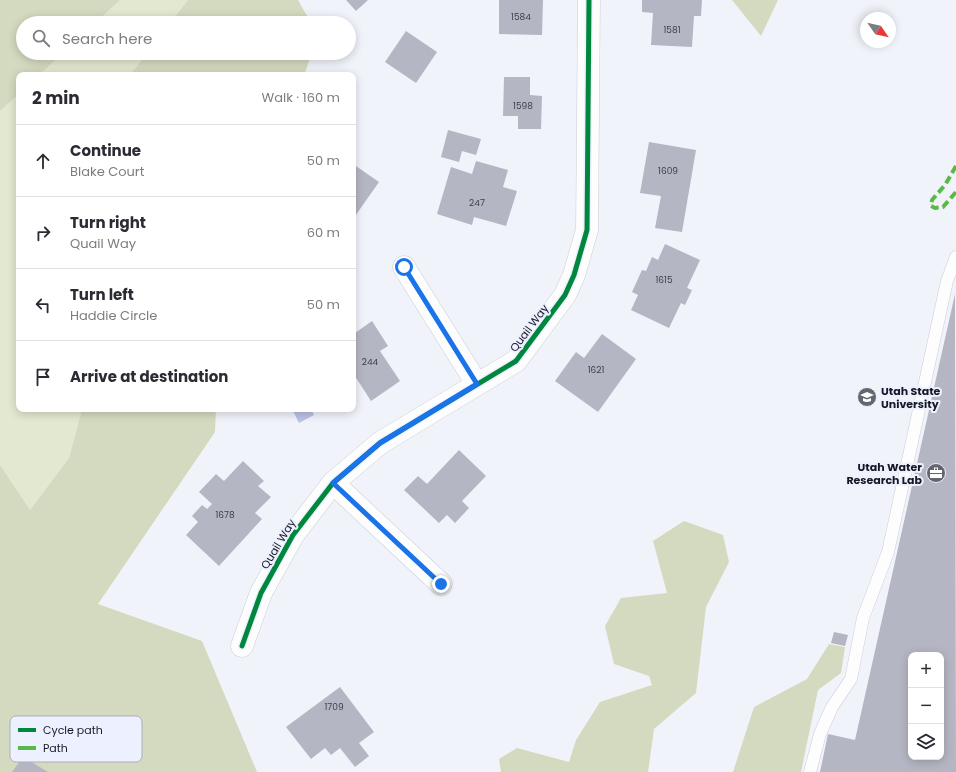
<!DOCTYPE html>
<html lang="en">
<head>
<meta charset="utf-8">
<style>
  :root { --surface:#fff; --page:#f7f7f7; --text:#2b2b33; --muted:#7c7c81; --line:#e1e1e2 }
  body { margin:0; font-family:Poppins,sans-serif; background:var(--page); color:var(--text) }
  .controls { position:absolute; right:12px; bottom:12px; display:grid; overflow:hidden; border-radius:8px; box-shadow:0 2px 10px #0003 }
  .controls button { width:36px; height:36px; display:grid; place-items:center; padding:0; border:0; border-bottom:1px solid var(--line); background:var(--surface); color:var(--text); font:20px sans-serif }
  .compass { position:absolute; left:860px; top:12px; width:36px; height:36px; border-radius:50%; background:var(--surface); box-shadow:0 2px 10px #0003; rotate:124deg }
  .stop { position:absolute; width:12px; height:12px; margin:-9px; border:3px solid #1a73e8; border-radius:50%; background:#fff }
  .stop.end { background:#1a73e8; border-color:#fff; box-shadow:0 1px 4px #0008 }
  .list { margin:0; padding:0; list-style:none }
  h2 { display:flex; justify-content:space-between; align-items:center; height:52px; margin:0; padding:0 16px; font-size:17px }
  h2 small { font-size:13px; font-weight:400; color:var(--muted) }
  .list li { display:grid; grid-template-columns:26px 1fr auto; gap:12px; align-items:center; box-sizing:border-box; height:72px; padding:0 16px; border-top:1px solid var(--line) }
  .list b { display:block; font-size:15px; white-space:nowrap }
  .list p { margin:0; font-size:13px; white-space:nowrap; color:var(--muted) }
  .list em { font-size:13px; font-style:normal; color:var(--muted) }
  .icon { flex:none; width:22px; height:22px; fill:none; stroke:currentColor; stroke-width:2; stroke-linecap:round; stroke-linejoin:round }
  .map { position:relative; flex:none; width:956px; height:772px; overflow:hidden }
  .search { position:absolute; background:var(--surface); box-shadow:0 2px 10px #0003; left:16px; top:16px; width:340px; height:44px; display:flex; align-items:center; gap:10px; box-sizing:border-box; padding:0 14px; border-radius:22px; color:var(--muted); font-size:15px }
  .panel { position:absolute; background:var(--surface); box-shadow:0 2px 10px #0003; left:16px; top:72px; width:340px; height:340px; border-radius:8px }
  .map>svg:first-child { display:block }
  .green { fill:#e3e9d0 }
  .forest { fill:#d3dabf }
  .water { fill:#bcc2e8 }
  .building { fill:#b4b6c3; fill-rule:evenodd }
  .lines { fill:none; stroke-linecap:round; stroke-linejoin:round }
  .service-casing { stroke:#ccced8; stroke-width:13 }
  .minor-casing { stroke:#ccced8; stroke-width:23 }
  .service { stroke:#fdfdfe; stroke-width:12 }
  .minor { stroke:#fdfdfe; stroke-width:22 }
  .quiet { stroke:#58b947; stroke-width:4; stroke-dasharray:8 4; stroke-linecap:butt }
  .cycleway-casing { stroke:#edf0fe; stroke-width:8 }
  .cycleway { stroke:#00873e; stroke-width:5 }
  .route { stroke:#1a73e8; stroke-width:5 }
  .labels { text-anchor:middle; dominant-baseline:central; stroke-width:4; stroke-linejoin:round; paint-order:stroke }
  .number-label { font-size:9px; fill:#3e404c }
  .street-label { font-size:11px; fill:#161824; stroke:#edf0fe }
  .poi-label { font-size:11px; font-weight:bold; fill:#161824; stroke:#edf0fe; text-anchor:start }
  .key { fill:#edf0fe; stroke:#acafbd; stroke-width:1 }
  .key-label { font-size:11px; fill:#161824 }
</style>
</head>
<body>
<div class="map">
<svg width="956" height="772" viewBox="0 0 956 772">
  <rect width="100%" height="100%" fill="#f1f3fa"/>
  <g class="green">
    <path d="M120,0H188L170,23H95Z"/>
    <path d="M63,53H147L130,75H39Z"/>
    <path d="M19,94V409H82L69,458L30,510L0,465V111Z"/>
  </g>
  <g class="forest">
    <path d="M0,0H120L95,23H23V53H63L39,75H19V94L0,111Z"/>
    <path d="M188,0H298L311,23H170Z"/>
    <path d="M732,0H778L761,36Z"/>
    <path d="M147,53H312L304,75H130Z"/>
    <path d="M82,409H216L215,432L98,604L202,641L257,772H0V465L30,510L69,458Z"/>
    <path d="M684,521L723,535L729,562L706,607L696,693L654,729L648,772H501L499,759L517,748L569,762L576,740L600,702L652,685L649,676L614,664L605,626L621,598L667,593L653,541Z"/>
    <path d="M829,644L845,647L841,673L818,690L801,772H733L754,707L807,679Z"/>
  </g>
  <path class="water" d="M292,409H311L314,415L299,423Z"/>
  <g class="building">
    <path d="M346,0H368L356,11Z"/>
    <path d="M499,0H543L542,35L499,34Z"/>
    <path d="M642,0H702L701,16H694L692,47L651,45L653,13L642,12Z"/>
    <path d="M406,31L437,52L416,83L385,62Z"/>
    <path d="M504,77H530V95L542,96L541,129H518V116H503Z"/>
    <path d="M448,130L481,139L476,155L462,151L459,162L441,157Z"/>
    <path d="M649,142L696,150L682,232L655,228L661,196L640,193Z"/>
    <path d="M476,161L508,170L503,187L517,191L506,226L474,217L472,225L437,214L451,167L472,174Z"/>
    <path d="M353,164L379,182L353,219Z"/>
    <path d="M665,244L700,260L687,288L692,290L685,305L681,303L669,328L631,310L638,295L632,292L642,270L646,271L652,257L658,260Z"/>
    <path d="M955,294L956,772H820L828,734L855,740ZM911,655H941V757H911Z"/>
    <path d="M372,321L388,346L380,351L400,381L371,401L353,373V330L355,333Z"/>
    <path d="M602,334L636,359L598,412L555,381L576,352L584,358Z"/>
    <path d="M459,450L486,476L462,501L469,508L455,523L447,515L439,523L404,490L418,476L427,484Z"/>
    <path d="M243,461L264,481L258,486L271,497L255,513L262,519L219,566L186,535L198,522L192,516L202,505L207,509L212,504L199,492L216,474L224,481Z"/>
    <path d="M834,632L848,635L845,646L831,643Z"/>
    <path d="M340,687L374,732L359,743L369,756L355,767L340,748L331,755L325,748L311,759L286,727Z"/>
    <path d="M23,757L48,772H12Z"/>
  </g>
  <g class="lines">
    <defs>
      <path id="service" d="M810,772L820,734L832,707L851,679L863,618L888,552L947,281L956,257"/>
      <g id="minor">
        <path d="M404,267L477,384"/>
        <path d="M333,483L441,584"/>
        <path d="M242,646L261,593L293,535L333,483L380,443L516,361L565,295L574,275L587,230L589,0"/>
      </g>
    </defs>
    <use href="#service" class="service-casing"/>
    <use href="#minor" class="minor-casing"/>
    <use href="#service" class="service"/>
    <use href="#minor" class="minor"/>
    <path class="quiet" d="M956,166L945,185L932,200L931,206L935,208L943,207L956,192"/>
    <defs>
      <path id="cycleway" d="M242,646L261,593L293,535L333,483L380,443L516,361L565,295L574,275L587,230L589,0"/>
    </defs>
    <use href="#cycleway" class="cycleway-casing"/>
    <use href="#cycleway" class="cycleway"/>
  </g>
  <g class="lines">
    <path class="route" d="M404,267L477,384L380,443L333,483L441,584"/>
  </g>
  <defs>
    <symbol id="university-disc" viewBox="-11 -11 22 22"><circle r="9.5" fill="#63656f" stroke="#edf0fe"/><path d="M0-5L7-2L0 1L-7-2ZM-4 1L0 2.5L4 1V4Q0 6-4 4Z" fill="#fff"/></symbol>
    <symbol id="office-disc" viewBox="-11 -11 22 22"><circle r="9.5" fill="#63656f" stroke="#edf0fe"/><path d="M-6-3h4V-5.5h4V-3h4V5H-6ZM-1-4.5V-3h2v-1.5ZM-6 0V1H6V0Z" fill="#fff"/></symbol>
  </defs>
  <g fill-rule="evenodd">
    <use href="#university-disc" x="856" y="386" width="22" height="22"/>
    <use href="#office-disc" x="925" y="462" width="22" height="22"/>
  </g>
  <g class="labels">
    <g class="number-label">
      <text x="521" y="17">1584</text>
      <text x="672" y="30">1581</text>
      <text x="523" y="106">1598</text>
      <text x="668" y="171">1609</text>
      <text x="477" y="203">247</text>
      <text x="664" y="280">1615</text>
      <text x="370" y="362">244</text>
      <text x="596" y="370">1621</text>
      <text x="225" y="515">1678</text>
      <text x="334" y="707">1709</text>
    </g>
    <g class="street-label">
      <text transform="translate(529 328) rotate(-53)">Quail Way</text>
      <text transform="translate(278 544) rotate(-59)">Quail Way</text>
    </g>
    <g class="poi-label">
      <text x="881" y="391">Utah State<tspan x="881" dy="13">University</tspan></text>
      <text x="922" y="467" text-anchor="end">Utah Water<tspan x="922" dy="13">Research Lab</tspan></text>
    </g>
  </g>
  <rect x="10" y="716" width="132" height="46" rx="6" class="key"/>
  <rect x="18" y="728" width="18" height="4" fill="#00873e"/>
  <rect x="18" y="746" width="18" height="4" fill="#58b947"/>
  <g class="key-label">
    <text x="43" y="734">Cycle path</text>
    <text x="43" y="752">Path</text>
  </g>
</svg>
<div class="controls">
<button>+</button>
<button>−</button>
<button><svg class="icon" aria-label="layers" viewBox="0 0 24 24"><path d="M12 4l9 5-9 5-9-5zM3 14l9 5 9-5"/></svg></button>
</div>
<svg class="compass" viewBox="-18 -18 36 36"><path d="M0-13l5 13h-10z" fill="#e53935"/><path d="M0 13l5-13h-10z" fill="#7c7c81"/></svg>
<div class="stop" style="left:404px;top:267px"></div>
<div class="stop end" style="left:441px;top:584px"></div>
<div class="search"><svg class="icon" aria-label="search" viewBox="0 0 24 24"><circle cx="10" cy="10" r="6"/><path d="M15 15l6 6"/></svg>Search here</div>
<section class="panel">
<h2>2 min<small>Walk · 160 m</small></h2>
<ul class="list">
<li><svg class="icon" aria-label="ahead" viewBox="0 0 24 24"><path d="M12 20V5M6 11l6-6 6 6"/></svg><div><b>Continue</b><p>Blake Court</p></div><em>50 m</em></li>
<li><svg class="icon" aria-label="right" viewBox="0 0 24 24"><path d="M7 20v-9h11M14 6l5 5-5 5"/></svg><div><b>Turn right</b><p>Quail Way</p></div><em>60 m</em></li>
<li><svg class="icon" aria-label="left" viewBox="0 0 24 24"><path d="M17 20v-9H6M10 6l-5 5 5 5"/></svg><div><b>Turn left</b><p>Haddie Circle</p></div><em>50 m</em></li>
<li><svg class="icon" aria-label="arrive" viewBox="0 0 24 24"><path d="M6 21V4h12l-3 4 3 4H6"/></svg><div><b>Arrive at destination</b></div></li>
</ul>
</section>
</div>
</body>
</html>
